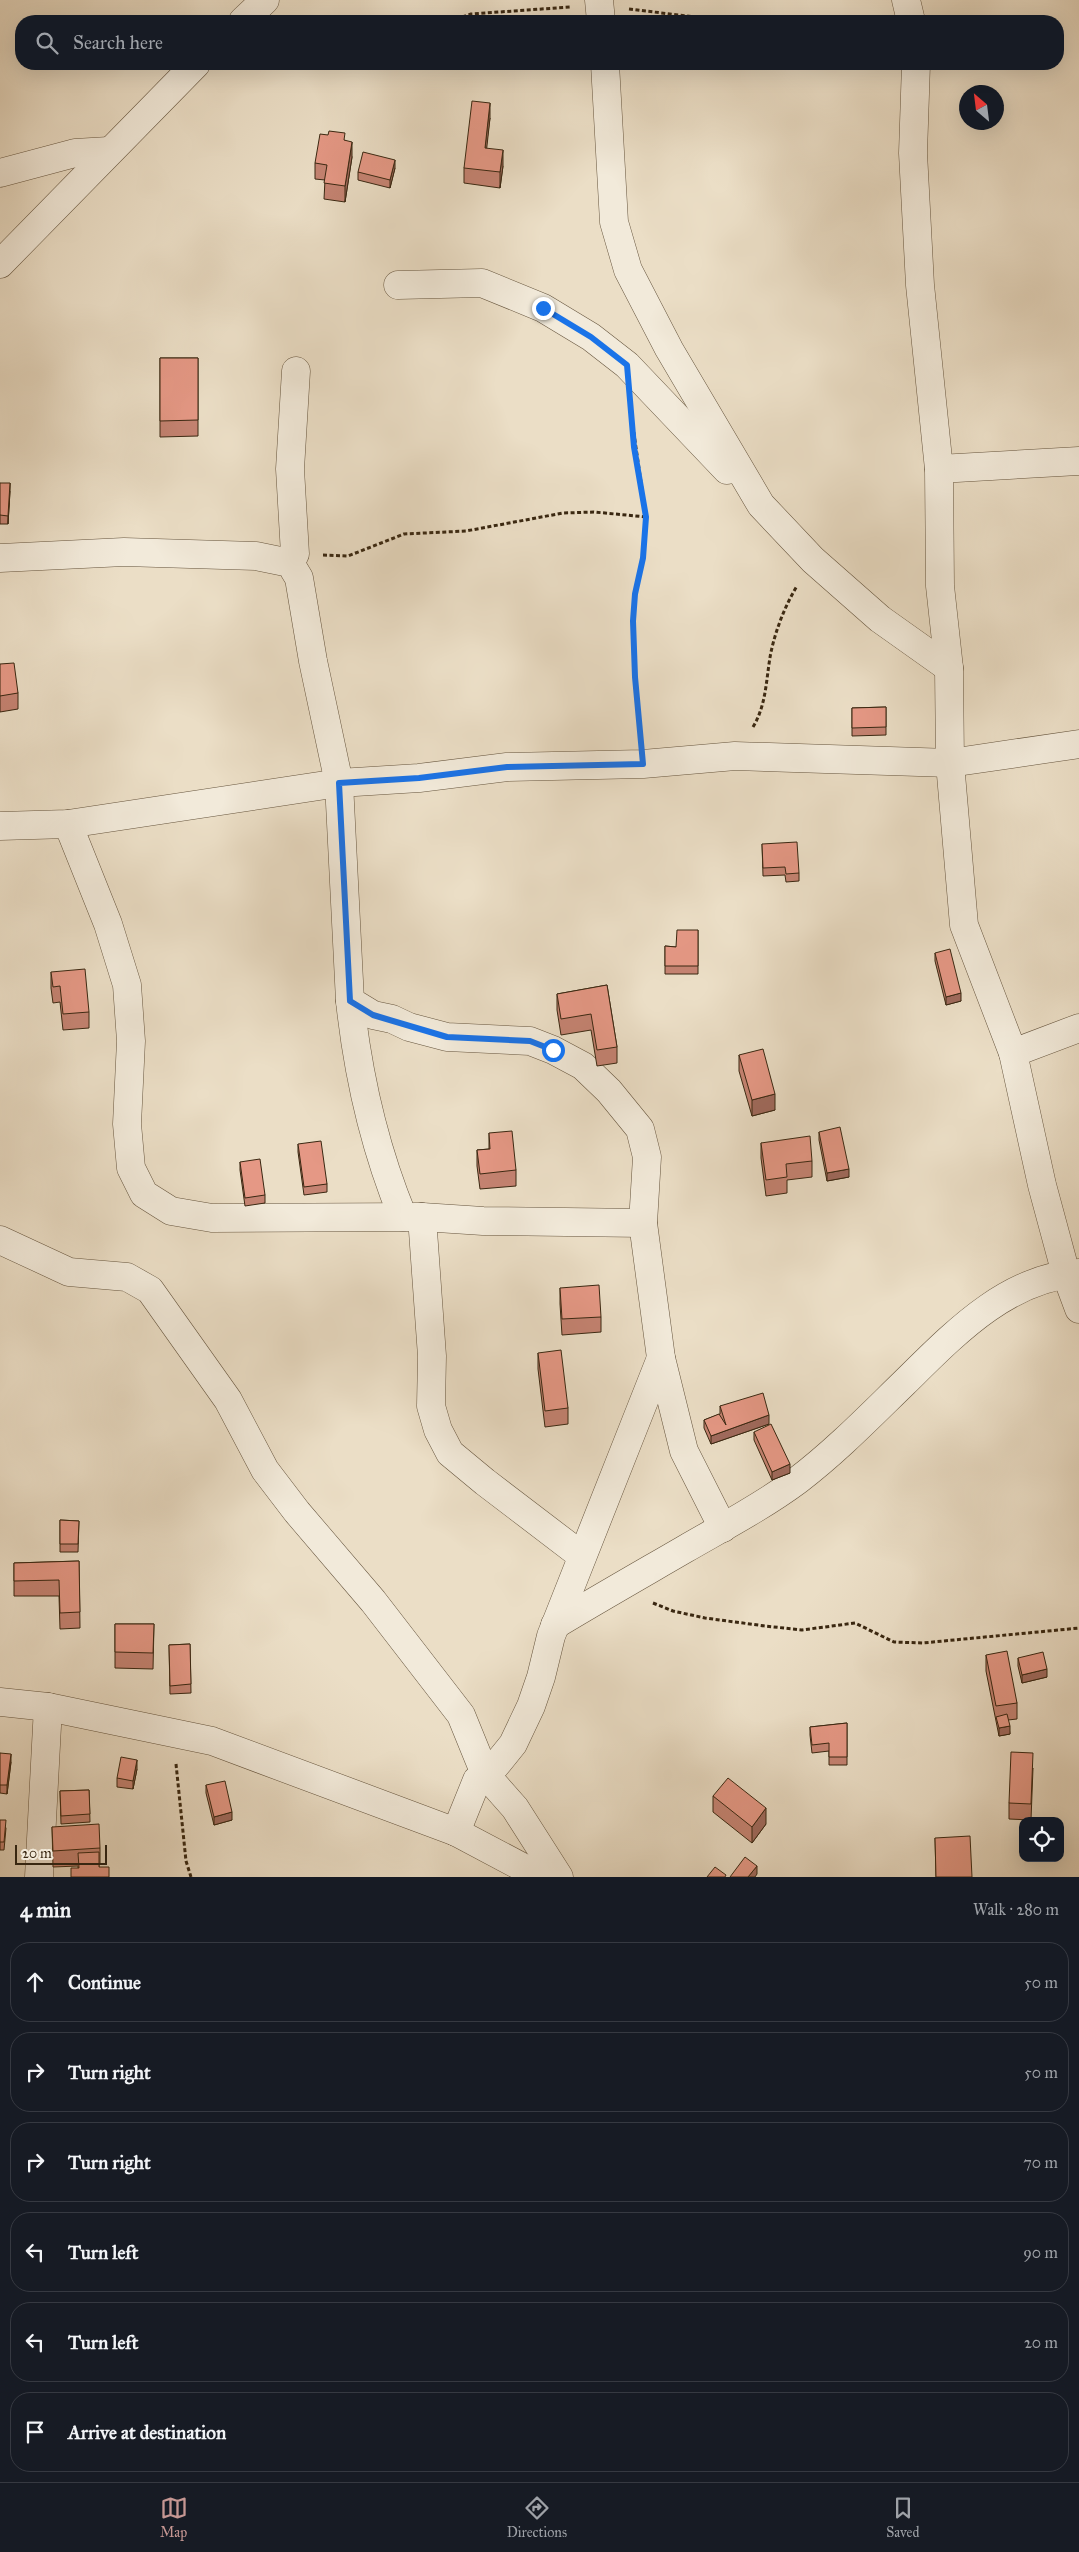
<!DOCTYPE html>
<html lang="en">
<head>
<meta charset="utf-8">
<style>
  :root { --surface:#171b24; --page:#242831; --text:#f1f3f6; --muted:#9ea1a6; --line:#363941; --accent:#c59692 }
  body { margin:0; font-family:"IM FELL Great Primer",serif; background:var(--page); color:var(--text) }
  .controls { position:absolute; right:15px; bottom:15px; display:grid; overflow:hidden; border-radius:10px; box-shadow:0 5px 20px #0002 }
  .controls button { width:45px; height:45px; display:grid; place-items:center; padding:0; border:0; border-bottom:1px solid var(--line); background:var(--surface); color:var(--text); font:25px sans-serif }
  .compass { position:absolute; left:959px; top:85px; width:45px; height:45px; border-radius:50%; background:var(--surface); box-shadow:0 5px 20px #0002; rotate:332deg }
  .scale { position:absolute; left:15px; bottom:12px; width:92px; box-sizing:border-box; padding-left:5px; border:2px solid #392711; border-top:0; font-size:14px; line-height:18px; white-space:nowrap; color:#392711; -webkit-text-stroke:4px #f2eada; paint-order:stroke }
  .stop { position:absolute; width:15px; height:15px; margin:-11px; border:4px solid #1a73e8; border-radius:50%; background:#fff }
  .stop.end { background:#1a73e8; border-color:#fff; box-shadow:0 1px 5px #0008 }
  .list { margin:0; padding:0; list-style:none }
  h2 { display:flex; justify-content:space-between; align-items:center; height:65px; margin:0; padding:0 20px; font-size:21px }
  h2 small { font-size:16px; font-weight:400; color:var(--muted) }
  .list li { display:grid; grid-template-columns:32px 1fr auto; gap:15px; align-items:center; box-sizing:border-box; height:80px; margin:0 10px 10px; padding:0 10px; border:1px solid var(--line); border-radius:20px }
  .list b { display:block; font-size:19px; white-space:nowrap }
  .list em { font-size:16px; font-style:normal; color:var(--muted) }
  .icon { flex:none; width:28px; height:28px; fill:none; stroke:currentColor; stroke-width:2; stroke-linecap:round; stroke-linejoin:round }
  .map { position:relative; flex:none; width:1079px; height:1877px; overflow:hidden }
  .search { position:absolute; background:var(--surface); box-shadow:0 5px 20px #0002; left:15px; right:15px; top:15px; height:55px; display:flex; align-items:center; gap:12px; box-sizing:border-box; padding:0 18px; border-radius:20px; color:var(--muted); font-size:19px }
  .sheet { height:605px; background:var(--surface) }
  nav { display:flex; justify-content:space-around; align-items:center; box-sizing:border-box; height:70px; border-top:1px solid var(--line); background:var(--surface); font-size:14px; color:var(--muted) }
  nav a { display:grid; justify-items:center; gap:2px }
  nav .on { color:var(--accent) }
  .map>svg:first-child { display:block }
  .lines { fill:none; stroke-linecap:round; stroke-linejoin:round }
  .minor-casing { stroke:#66553e; stroke-width:29 }
  .path { stroke:#392711; stroke-width:3; stroke-dasharray:4 2.5; stroke-linecap:butt }
  .minor { stroke:#f2eada; stroke-width:28 }
  .wall { fill:#c58372; stroke:#392711 }
  .shaded-wall { fill:#a06a5d; stroke:#392711 }
  .building { fill:#e59885; stroke:#392711 }
  .route { stroke:#1a73e8; stroke-width:6 }
</style>
</head>
<body>
<div class="map">
<svg width="1079" height="1877" viewBox="0 0 1079 1877">
  <rect width="100%" height="100%" fill="#ebdec6"/>
  <filter id="stains"><feTurbulence type="fractalNoise" baseFrequency=".004" numOctaves="4"/><feColorMatrix values="0 0 0 0 .2 0 0 0 0 .09 0 0 0 0 .02 0 0 0 .5 -.17"/></filter>
  <radialGradient id="worn" r=".72"><stop offset=".6" stop-color="#630" stop-opacity="0"/><stop offset="1" stop-color="#630" stop-opacity=".3"/></radialGradient>
  <g class="lines">
    <defs>
      <g id="minor">
        <path d="M599,0L601,21"/>
        <path d="M906,0L911,21"/>
        <path d="M243,21L265,0"/>
        <path d="M605,64L614,222L628,270L669,349L761,505L813,560L880,619L949,668"/>
        <path d="M916,64L913,153L920,285L939,469L940,586L949,668L950,763L964,925L1013,1053L1042,1185L1066,1274L1079,1309"/>
        <path d="M0,173L75,153L109,151"/>
        <path d="M0,264L196,64"/>
        <path d="M398,285L482,283L543,308L591,337L627,365L727,470"/>
        <path d="M939,469L1079,461"/>
        <path d="M0,558L124,552L256,556L290,563L299,578L313,661L339,783L350,1001L373,1015L392,1019L409,1027L447,1037L530,1041L553,1050L583,1066L609,1091L640,1129L647,1157L643,1223L661,1358L684,1451L723,1528"/>
        <path d="M290,563L295,554L290,469L296,371"/>
        <path d="M68,824L108,924L127,985L131,1041L127,1124L131,1168L144,1194L171,1211L212,1218L422,1217L483,1221L643,1223"/>
        <path d="M0,826L68,824L339,783L419,778L507,767L643,764L735,756L950,763L1079,744"/>
        <path d="M350,1001C358,1076 374,1147 403,1217"/>
        <path d="M1013,1053L1079,1028"/>
        <path d="M422,1217L432,1356L431,1406L438,1430L450,1453L485,1482L582,1556"/>
        <path d="M0,1240L69,1272L127,1277L150,1290L228,1400L265,1470L297,1512L373,1601L461,1715L485,1774L515,1808L559,1877"/>
        <path d="M555,1625C598,1599 642,1574 685,1549C723,1527 763,1506 798,1480C836,1451 870,1416 904,1383C953,1335 1006,1278 1079,1273"/>
        <path d="M0,1702L48,1707L212,1741L456,1832L541,1877"/>
        <path d="M456,1832L477,1780L496,1765L513,1744L531,1706L541,1677L551,1636L661,1358"/>
        <path d="M39,1877L48,1707"/>
      </g>
    </defs>
    <use href="#minor" class="minor-casing"/>
    <g class="path">
      <path d="M629,9L728,21"/>
      <path d="M289,18L308,17L325,21"/>
      <path d="M450,21L471,14L570,7"/>
      <path d="M631,413L646,517L643,559L635,594L633,621L635,677L640,734"/>
      <path d="M323,555L348,556L404,534L466,531L563,513L594,512L646,517"/>
      <path d="M753,727C767,704 766,677 771,652C776,629 785,606 797,586"/>
      <path d="M653,1603L673,1611L705,1618L765,1626L802,1630L855,1623L894,1642L923,1643L1079,1628"/>
      <path d="M176,1764L186,1861L191,1877"/>
    </g>
    <use href="#minor" class="minor"/>
  </g>
  <g class="wall">
    <path d="M490,118L486,148L503,166L500,188L464,183V168Z"/>
    <path d="M345,140L352,157L345,202L324,199L325,180L315,179V163Z"/>
    <path d="M395,168L390,188L358,180V172Z"/>
    <path d="M160,358H198V436L160,437Z"/>
    <path d="M0,483L10,491L8,524H0Z"/>
    <path d="M0,664L18,693V709L0,712Z"/>
    <path d="M886,707V735L852,736V708Z"/>
    <path d="M762,844L799,873V881L786,882L785,875L763,876Z"/>
    <path d="M698,930V974H665V946L676,947Z"/>
    <path d="M935,953L961,1001L946,1005L935,961Z"/>
    <path d="M51,972L89,1012V1028L63,1030L60,1002L53,1003L51,988Z"/>
    <path d="M607,985L617,1047V1063L597,1066L591,1030L561,1035L557,1010V994Z"/>
    <path d="M739,1055L775,1110L752,1116L739,1071Z"/>
    <path d="M819,1132L849,1177L827,1181L819,1140Z"/>
    <path d="M489,1133L516,1170V1186L480,1189L477,1166V1150L489,1149Z"/>
    <path d="M761,1143L812,1161V1177L787,1180V1193L766,1196L761,1158Z"/>
    <path d="M298,1144L327,1184V1192L304,1195L298,1152Z"/>
    <path d="M240,1162L265,1195V1203L245,1206L240,1170Z"/>
    <path d="M560,1288L601,1317V1332L562,1335L560,1304Z"/>
    <path d="M538,1353L568,1408V1424L545,1427L538,1369Z"/>
    <path d="M720,1406L769,1424L711,1444L704,1428V1420L720,1414Z"/>
    <path d="M754,1432L790,1473L772,1480L754,1440Z"/>
    <path d="M60,1520L79,1521L78,1552H60Z"/>
    <path d="M79,1561L80,1628L60,1629L59,1596H14V1563Z"/>
    <path d="M115,1624H154L153,1669L115,1668Z"/>
    <path d="M190,1644L191,1693L170,1694L169,1645Z"/>
    <path d="M986,1655L1017,1703V1719L1008,1720L1010,1734L999,1736L986,1671Z"/>
    <path d="M1018,1658L1047,1677L1022,1683L1018,1666Z"/>
    <path d="M847,1723V1765H829V1751L812,1753L810,1735V1727Z"/>
    <path d="M0,1753L11,1762L7,1794L0,1793Z"/>
    <path d="M1033,1768L1031,1820L1009,1819V1803Z"/>
    <path d="M137,1769L133,1789L117,1787V1778Z"/>
    <path d="M206,1785L232,1820L214,1825L206,1793Z"/>
    <path d="M89,1790L90,1822L61,1824L60,1791Z"/>
    <path d="M713,1796L766,1824L752,1843L713,1812Z"/>
    <path d="M0,1820L6,1828L4,1850H0Z"/>
    <path d="M52,1827L100,1848V1864H99V1867L78,1868V1866L53,1867Z"/>
    <path d="M935,1838L972,1877H936Z"/>
  </g>
  <g class="shaded-wall">
    <path d="M490,103V118L485,164V148Z"/>
    <path d="M352,142V157L345,202V186Z"/>
    <path d="M503,150V166L500,188V172Z"/>
    <path d="M395,160V168L390,188V180Z"/>
    <path d="M10,483V491L8,524V516Z"/>
    <path d="M961,993V1001L946,1005V997Z"/>
    <path d="M775,1094V1110L752,1116V1100Z"/>
    <path d="M849,1169V1177L827,1181V1173Z"/>
    <path d="M769,1415V1424L711,1444V1436Z"/>
    <path d="M790,1464V1473L772,1480V1472Z"/>
    <path d="M1047,1669V1677L1022,1683V1675Z"/>
    <path d="M1010,1726V1734L999,1736V1728Z"/>
    <path d="M11,1754V1762L7,1794V1785Z"/>
    <path d="M137,1760V1769L133,1789V1781Z"/>
    <path d="M766,1808V1824L752,1843V1827Z"/>
    <path d="M232,1812V1820L214,1825V1817Z"/>
    <path d="M757,1866V1874L755,1877H748Z"/>
  </g>
  <g class="building">
    <path d="M472,101L490,103L485,148L503,150L500,172L464,168Z"/>
    <path d="M329,131L345,133L344,140L352,142L345,186L324,183L327,165L315,163L320,134L328,135Z"/>
    <path d="M363,152L395,160L390,180L358,172Z"/>
    <path d="M160,358H198V420L160,421Z"/>
    <path d="M0,483H10L8,516L0,515Z"/>
    <path d="M14,663L18,693L0,696V664Z"/>
    <path d="M886,707V727L852,728V708Z"/>
    <path d="M797,842L799,873L786,874L785,867L763,868L762,844Z"/>
    <path d="M677,930H698V966H665V946L676,947Z"/>
    <path d="M950,949L961,993L946,997L935,953Z"/>
    <path d="M85,969L89,1012L63,1014L60,986L53,987L51,972Z"/>
    <path d="M607,985L617,1047L597,1050L591,1014L561,1019L557,994Z"/>
    <path d="M763,1049L775,1094L752,1100L739,1055Z"/>
    <path d="M840,1127L849,1169L827,1173L819,1132Z"/>
    <path d="M512,1131L516,1170L480,1174L477,1150L490,1149L489,1133Z"/>
    <path d="M810,1136L812,1161L786,1164L787,1177L766,1180L761,1143Z"/>
    <path d="M321,1141L327,1184L304,1187L298,1144Z"/>
    <path d="M260,1159L265,1195L245,1198L240,1162Z"/>
    <path d="M599,1285L601,1317L562,1319L560,1288Z"/>
    <path d="M561,1350L568,1408L545,1411L538,1353Z"/>
    <path d="M763,1393L769,1415L711,1436L704,1420L719,1414L726,1425L720,1406Z"/>
    <path d="M771,1424L790,1464L772,1472L754,1432Z"/>
    <path d="M60,1520L79,1521L78,1544H60Z"/>
    <path d="M79,1561L80,1612L60,1613L59,1580L14,1581V1563Z"/>
    <path d="M115,1624H154L153,1653L115,1652Z"/>
    <path d="M190,1644L191,1684L170,1686L169,1645Z"/>
    <path d="M1007,1651L1017,1703L996,1706L986,1655Z"/>
    <path d="M1043,1652L1047,1669L1022,1675L1018,1658Z"/>
    <path d="M1007,1714L1010,1726L999,1728L996,1717Z"/>
    <path d="M847,1723V1757H829V1743L812,1745L810,1727Z"/>
    <path d="M1011,1752L1033,1753L1031,1804L1009,1803Z"/>
    <path d="M0,1753L11,1754L7,1785H0Z"/>
    <path d="M121,1757L137,1760L133,1781L117,1778Z"/>
    <path d="M728,1778L766,1808L752,1827L713,1796Z"/>
    <path d="M225,1781L232,1812L214,1817L206,1785Z"/>
    <path d="M89,1790L90,1814L61,1816L60,1791Z"/>
    <path d="M0,1820H6L4,1842H0Z"/>
    <path d="M99,1824L100,1848L53,1851L52,1827Z"/>
    <path d="M970,1836L972,1877H936L935,1838Z"/>
    <path d="M99,1852V1867H109V1877H71V1868H79L78,1853Z"/>
    <path d="M745,1857L757,1866L748,1877H730Z"/>
    <path d="M715,1867L726,1875L725,1877H707Z"/>
  </g>
  <g class="lines">
    <path class="route" d="M543,308L591,337L627,365L634,447L646,517L643,558L635,594L633,621L635,677L643,764L507,767L419,778L339,783L350,1001L373,1015L447,1037L530,1041L553,1050"/>
  </g>
  <rect width="100%" height="100%" filter="url(#stains)"/>
  <rect width="100%" height="100%" fill="url(#worn)"/>
</svg>
<div class="controls">
<button><svg class="icon" aria-label="locate" viewBox="0 0 24 24"><circle cx="12" cy="12" r="6"/><path d="M12 2v4M12 18v4M2 12h4M18 12h4"/></svg></button>
</div>
<svg class="compass" viewBox="-18 -18 36 36"><path d="M0-13l5 13h-10z" fill="#e53935"/><path d="M0 13l5-13h-10z" fill="#9ea1a6"/></svg>
<div class="scale">20 m</div>
<div class="stop" style="left:553px;top:1050px"></div>
<div class="stop end" style="left:543px;top:308px"></div>
<div class="search"><svg class="icon" aria-label="search" viewBox="0 0 24 24"><circle cx="10" cy="10" r="6"/><path d="M15 15l6 6"/></svg>Search here</div>
</div>
<section class="sheet">
<h2>4 min<small>Walk · 280 m</small></h2>
<ul class="list">
<li><svg class="icon" aria-label="ahead" viewBox="0 0 24 24"><path d="M12 20V5M6 11l6-6 6 6"/></svg><div><b>Continue</b></div><em>50 m</em></li>
<li><svg class="icon" aria-label="right" viewBox="0 0 24 24"><path d="M7 20v-9h11M14 6l5 5-5 5"/></svg><div><b>Turn right</b></div><em>50 m</em></li>
<li><svg class="icon" aria-label="right" viewBox="0 0 24 24"><path d="M7 20v-9h11M14 6l5 5-5 5"/></svg><div><b>Turn right</b></div><em>70 m</em></li>
<li><svg class="icon" aria-label="left" viewBox="0 0 24 24"><path d="M17 20v-9H6M10 6l-5 5 5 5"/></svg><div><b>Turn left</b></div><em>90 m</em></li>
<li><svg class="icon" aria-label="left" viewBox="0 0 24 24"><path d="M17 20v-9H6M10 6l-5 5 5 5"/></svg><div><b>Turn left</b></div><em>20 m</em></li>
<li><svg class="icon" aria-label="arrive" viewBox="0 0 24 24"><path d="M6 21V4h12l-3 4 3 4H6"/></svg><div><b>Arrive at destination</b></div></li>
</ul>
</section>
<nav>
<a class="on"><svg class="icon" aria-label="map" viewBox="0 0 24 24"><path d="M3 6l6-2 6 2 6-2v14l-6 2-6-2-6 2zM9 4v14M15 6v14"/></svg>Map</a>
<a><svg class="icon" aria-label="directions" viewBox="0 0 24 24"><path d="M12 3l9 9-9 9-9-9zM9 14v-3h6M13 9l2 2-2 2"/></svg>Directions</a>
<a><svg class="icon" aria-label="saved" viewBox="0 0 24 24"><path d="M7 4h10v16l-5-4-5 4z"/></svg>Saved</a>
</nav>
</body>
</html>
